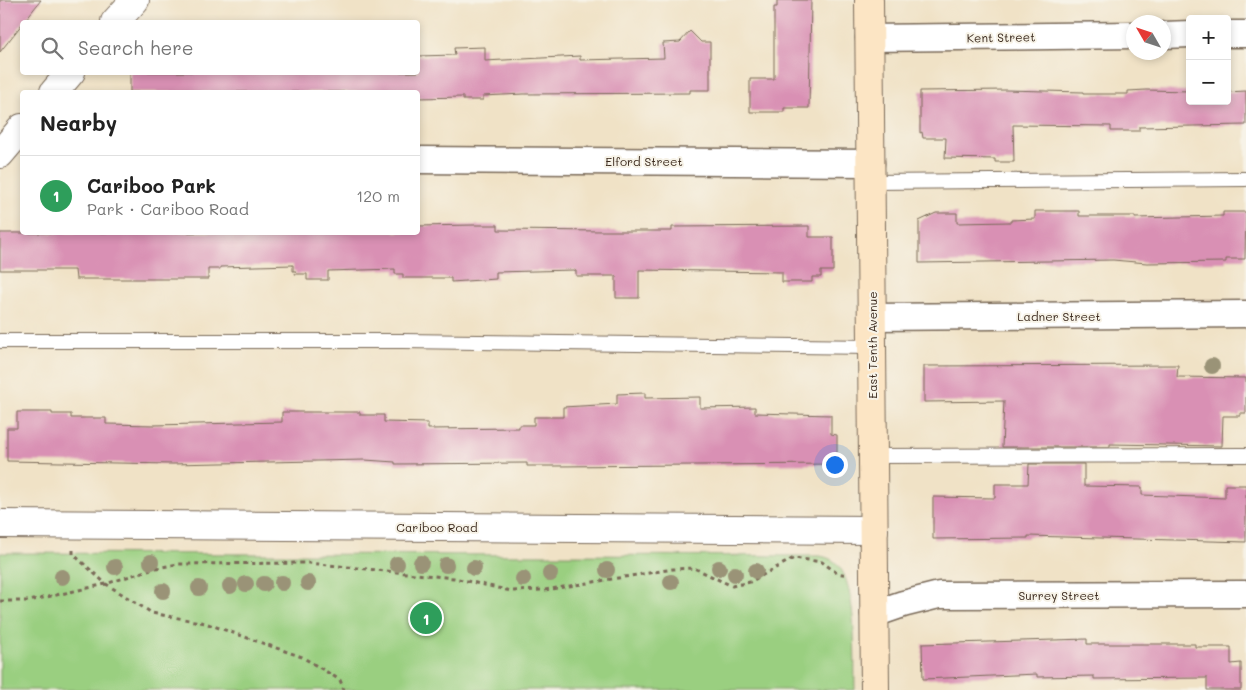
<!DOCTYPE html>
<html lang="en">
<head>
<meta charset="utf-8">
<style>
  :root { --surface:#fff; --page:#f2f2f2; --text:#222; --muted:#767676; --line:#e0e0e0; --accent:#d1495b }
  body { margin:0; font-family:Mali,sans-serif; background:var(--page); color:var(--text) }
  .controls { position:absolute; right:15px; top:15px; display:grid; overflow:hidden; border-radius:5px; box-shadow:0 2px 8px #0003 }
  .controls button { width:45px; height:45px; display:grid; place-items:center; padding:0; border:0; border-bottom:1px solid var(--line); background:var(--surface); color:var(--text); font:25px sans-serif }
  .compass { position:absolute; left:1126px; top:15px; width:45px; height:45px; border-radius:50%; background:var(--surface); box-shadow:0 2px 8px #0003; rotate:309deg }
  .you { position:absolute; left:834px; top:464px; width:18px; height:18px; margin:-12px; border:4px solid #fff; border-radius:50%; background:#1a73e8; box-shadow:0 0 0 8px #1a73e833 }
  .badge { display:grid; place-items:center; width:32px; height:32px; border-radius:50%; background:var(--accent); color:#fff; font-size:16px; font-weight:700 }
  .pin { position:absolute; translate:-50% -50%; border:2px solid #fff; box-shadow:0 1px 5px #0006 }
  .list { margin:0; padding:0; list-style:none }
  h2 { display:flex; justify-content:space-between; align-items:center; height:65px; margin:0; padding:0 20px; font-size:21px }
  h2 small { font-size:16px; font-weight:400; color:var(--muted) }
  .list li { display:grid; grid-template-columns:32px 1fr auto; gap:15px; align-items:center; box-sizing:border-box; height:80px; padding:0 20px; border-top:1px solid var(--line) }
  .list b { display:block; font-size:19px; white-space:nowrap }
  .list p { margin:0; font-size:16px; white-space:nowrap; color:var(--muted) }
  .list em { font-size:16px; font-style:normal; color:var(--muted) }
  .icon { flex:none; width:28px; height:28px; fill:none; stroke:currentColor; stroke-width:2; stroke-linecap:round; stroke-linejoin:round }
  .map { position:relative; flex:none; width:1246px; height:690px; overflow:hidden }
  .search { position:absolute; background:var(--surface); box-shadow:0 2px 8px #0003; left:20px; top:20px; width:400px; height:55px; display:flex; align-items:center; gap:12px; box-sizing:border-box; padding:0 18px; border-radius:5px; color:var(--muted); font-size:19px }
  .panel { position:absolute; background:var(--surface); box-shadow:0 2px 8px #0003; left:20px; top:90px; width:400px; height:145px; border-radius:5px }
  .map>svg:first-child { display:block }
  .green { fill:#9acf80; stroke:#6a7c4f }
  .building { fill:#d990b4 }
  .lines { fill:none; stroke-linecap:round; stroke-linejoin:round }
  .service-casing { stroke:#7a6a59; stroke-width:16 }
  .minor-casing { stroke:#7a6a59; stroke-width:29 }
  .tertiary-casing { stroke:#7a6a59; stroke-width:30 }
  .secondary-casing { stroke:#7a6a59; stroke-width:30 }
  .path { stroke:#7a6a59; stroke-width:3; stroke-dasharray:4 4; stroke-linecap:butt }
  .service { stroke:#fff; stroke-width:14 }
  .minor { stroke:#fff; stroke-width:26 }
  .tertiary { stroke:#fff; stroke-width:28 }
  .secondary { stroke:#fce5c4; stroke-width:28 }
  .tree { fill:#9a9377 }
  .labels { text-anchor:middle; dominant-baseline:central; stroke-width:4; stroke-linejoin:round; paint-order:stroke }
  .street-label { font-size:12px; fill:#3b2a1e; stroke:#f7f3e8 }
</style>
</head>
<body>
<div class="map">
<svg width="1246" height="690" viewBox="0 0 1246 690">
  <rect width="100%" height="100%" fill="#f7f3e8"/>
  <filter id="ink" filterUnits="userSpaceOnUse"><feTurbulence type="fractalNoise" baseFrequency=".02" numOctaves="2"/><feDisplacementMap in="SourceGraphic" scale="10" xChannelSelector="R" yChannelSelector="G"/><feConvolveMatrix kernelMatrix="1 2 1 2 8 2 1 2 1" color-interpolation-filters="sRGB"/></filter>
  <filter id="wash" filterUnits="userSpaceOnUse"><feTurbulence type="fractalNoise" baseFrequency=".0096" numOctaves="4" result="noise"/><feDisplacementMap in="SourceGraphic" scale="20" xChannelSelector="R" yChannelSelector="G"/><feGaussianBlur stdDeviation="1.12" result="paint"/><feColorMatrix in="noise" values="0 0 0 0 0 0 0 0 0 0 0 0 0 0 0 0 0 1.4 0 .05"/><feComposite in="paint" operator="in"/></filter>
  <g filter="url(#wash)">
    <rect width="100%" height="100%" fill="#f0e2c6"/>
    <path class="green" d="M0,553L820,556C826,557 832,559 837,564C858,585 854,661 855,690H0Z"/>
    <g id="blocks">
      <g class="building">
        <path d="M0,0H41L0,52Z"/>
        <path d="M777,0H811L809,108H784V112H750V79H774V7H777Z"/>
        <path d="M690,31L701,42H710V90H690V93L523,94L483,96V100H463V97L418,98V92H130V72H418V56L455,55L454,48L485,47V61L580,56V60L664,58L663,43L680,42Z"/>
        <path d="M1006,90L1083,92V94H1128V91L1146,90L1190,91V101H1227V92L1246,91V125L1139,127V131H1111V126L1013,125L1014,162H995V159L945,158L946,138H923L922,132L920,133V91Z"/>
        <path d="M1035,211H1079V216H1135V218L1223,216V212H1246L1245,259H1226V262L1147,263L1113,260L919,263V221L936,213H957V223L1011,222V220L1035,219Z"/>
        <path d="M474,225H498V230L604,231H672V227L809,226V237H833V271H821V277H812V282H782V272L639,270V298H616V276H576V271L574,270L496,272V279L451,282V278H403V274H395V269L328,271V280H307V274H295L296,271H293V265L220,267V269H208V279H76L75,270H0V233L418,232V226Z"/>
        <path d="M1178,365L1177,377L1246,378V413H1240V416H1223L1222,446L1110,444V447H1002L1004,401L924,402V366Z"/>
        <path d="M645,393V398L700,397V408L755,407V413L831,415V434L837,435V464L553,466H527V463L395,464V462L365,460L172,464L7,461V428H17V412H52V414H71V418H106V424L154,425L282,422V412H360V415H384V422L428,423V429L519,428V425H534V417H563V407L617,404V394Z"/>
        <path d="M1029,464H1084V486L1142,487V495L1225,498V485H1246V542L1028,536V538L933,539V497L995,498V484H1028Z"/>
        <path d="M1087,639V644H1195V647H1231V664L1241,663V690H1207V678L1094,679V676L1037,677V674L923,679L922,644Z"/>
      </g>
    </g>
  </g>
  <g filter="url(#ink)">
    <use href="#blocks" fill-opacity="0" stroke="#7a6a59" stroke-width="1"/>
    <g class="lines">
      <defs>
        <g id="service">
          <path d="M870,182L1246,179"/>
          <path d="M0,341H402L872,347"/>
          <path d="M873,456L1246,455"/>
        </g>
        <g id="minor">
          <path d="M1227,34H1246"/>
          <path d="M1164,35L1190,34"/>
          <path d="M869,38L1134,35"/>
          <path d="M418,160L871,163"/>
          <path d="M872,317L1246,314"/>
          <path d="M874,614L903,604L939,595L1246,594"/>
        </g>
        <g id="tertiary">
          <path d="M115,22L135,0"/>
          <path d="M54,92L71,72"/>
          <path d="M0,154L22,128"/>
          <path d="M0,524L874,530"/>
        </g>
        <path id="secondary" d="M869,0L875,690"/>
      </defs>
      <use href="#service" class="service-casing"/>
      <use href="#minor" class="minor-casing"/>
      <use href="#tertiary" class="tertiary-casing"/>
      <use href="#secondary" class="secondary-casing"/>
      <g class="path">
        <path d="M73,550V554L106,584L152,613L205,623L302,657L340,680L344,690"/>
        <path d="M0,601H29L106,584L151,569L178,564L309,563L454,578L511,591L545,590L673,569L694,568L732,586L750,582L794,558L822,562L837,573L848,575"/>
      </g>
      <use href="#service" class="service"/>
      <use href="#minor" class="minor"/>
      <use href="#tertiary" class="tertiary"/>
      <use href="#secondary" class="secondary"/>
    </g>
    <g class="tree">
      <circle cx="1212" cy="366" r="8"/>
      <circle cx="151" cy="562" r="8"/>
      <circle cx="421" cy="563" r="8"/>
      <circle cx="397" cy="564" r="8"/>
      <circle cx="446" cy="565" r="8"/>
      <circle cx="115" cy="567" r="8"/>
      <circle cx="474" cy="568" r="8"/>
      <circle cx="719" cy="568" r="8"/>
      <circle cx="607" cy="570" r="8"/>
      <circle cx="756" cy="571" r="8"/>
      <circle cx="550" cy="574" r="8"/>
      <circle cx="735" cy="574" r="8"/>
      <circle cx="62" cy="577" r="8"/>
      <circle cx="523" cy="579" r="8"/>
      <circle cx="671" cy="582" r="8"/>
      <circle cx="282" cy="583" r="8"/>
      <circle cx="308" cy="583" r="8"/>
      <circle cx="246" cy="584" r="8"/>
      <circle cx="264" cy="584" r="8"/>
      <circle cx="230" cy="586" r="8"/>
      <circle cx="199" cy="588" r="8"/>
      <circle cx="163" cy="591" r="8"/>
    </g>
  </g>
  <g class="labels">
    <g class="street-label">
      <text transform="translate(1001 37) rotate(-1)">Kent Street</text>
      <text x="644" y="161">Elford Street</text>
      <text x="1059" y="316">Ladner Street</text>
      <text transform="translate(872 345) rotate(-90)">East Tenth Avenue</text>
      <text x="437" y="527">Cariboo Road</text>
      <text x="1059" y="595">Surrey Street</text>
    </g>
  </g>
</svg>
<div class="controls">
<button>+</button>
<button>−</button>
</div>
<svg class="compass" viewBox="-18 -18 36 36"><path d="M0-13l5 13h-10z" fill="#e53935"/><path d="M0 13l5-13h-10z" fill="#767676"/></svg>
<div class="you"></div>
<div class="pin badge" style="left:426px;top:618px;background:#2e9e5b">1</div>
<div class="search"><svg class="icon" aria-label="search" viewBox="0 0 24 24"><circle cx="10" cy="10" r="6"/><path d="M15 15l6 6"/></svg>Search here</div>
<section class="panel">
<h2>Nearby<small></small></h2>
<ul class="list">
<li><span class="badge" style="background:#2e9e5b">1</span><div><b>Cariboo Park</b><p>Park · Cariboo Road</p></div><em>120 m</em></li>
</ul>
</section>
</div>
</body>
</html>
